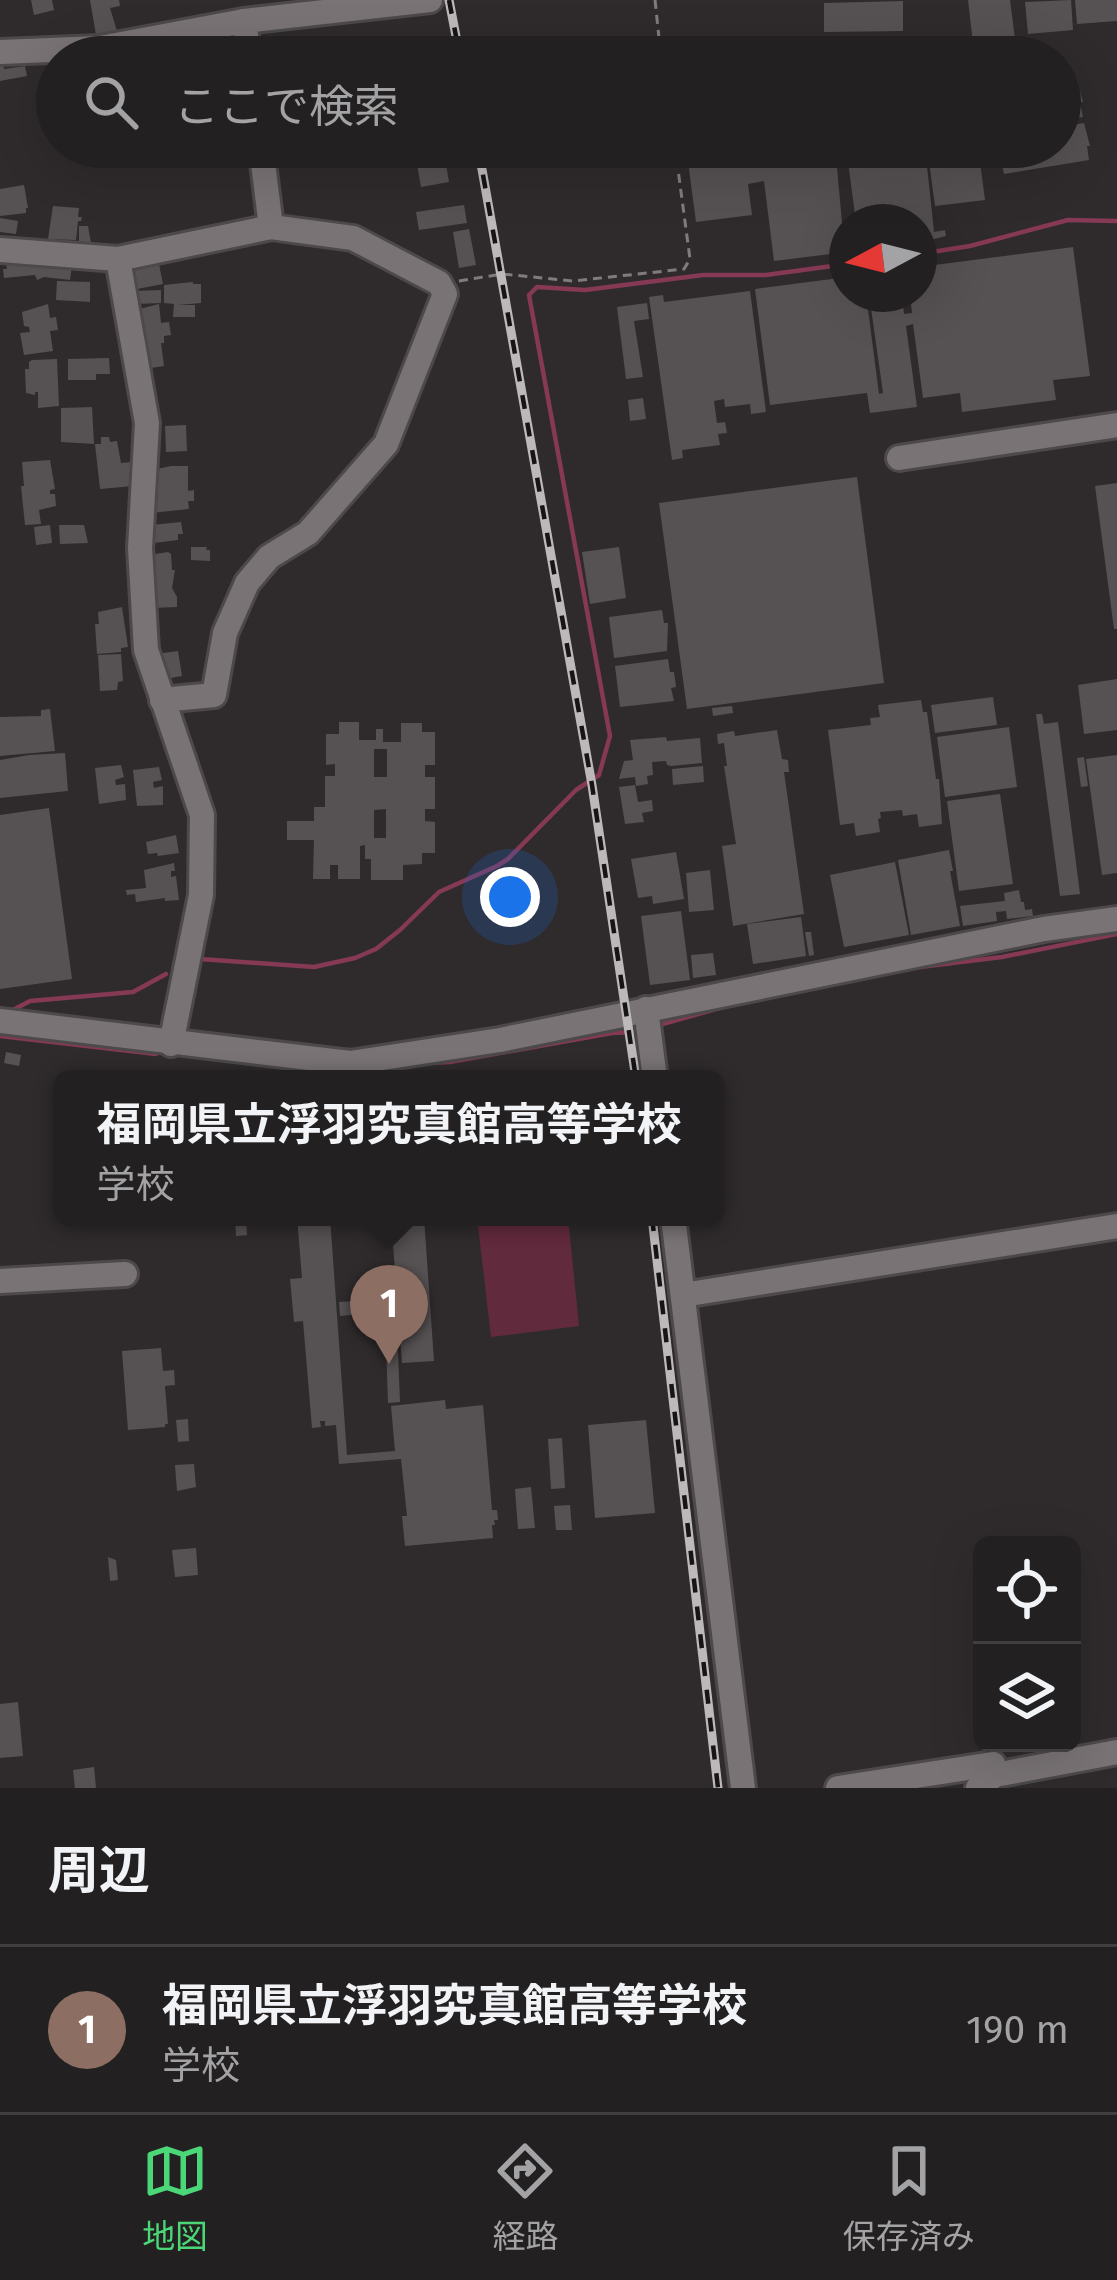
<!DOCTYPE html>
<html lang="ja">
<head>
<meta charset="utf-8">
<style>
  :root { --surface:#232021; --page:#2f2d2e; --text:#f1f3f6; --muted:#a3a3a5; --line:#403e3f; --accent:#4bd677 }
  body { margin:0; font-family:"Fira Sans","Noto Sans JP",sans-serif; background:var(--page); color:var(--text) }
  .controls { position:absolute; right:36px; bottom:36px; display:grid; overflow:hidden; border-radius:18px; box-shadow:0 12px 48px #0002 }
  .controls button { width:108px; height:108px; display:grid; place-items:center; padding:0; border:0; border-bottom:3px solid var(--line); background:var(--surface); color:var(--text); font:60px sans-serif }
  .compass { position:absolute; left:829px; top:204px; width:108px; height:108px; border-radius:50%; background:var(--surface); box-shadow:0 12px 48px #0002; rotate:263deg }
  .you { position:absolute; left:510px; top:897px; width:42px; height:42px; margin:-30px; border:9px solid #fff; border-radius:50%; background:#1a73e8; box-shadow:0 0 0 18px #1a73e833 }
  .badge { display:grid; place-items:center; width:78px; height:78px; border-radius:50%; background:var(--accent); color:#fff; font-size:39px; font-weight:700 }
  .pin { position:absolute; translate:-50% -99px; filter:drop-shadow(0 3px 6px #0008) }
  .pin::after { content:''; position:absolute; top:63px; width:42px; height:36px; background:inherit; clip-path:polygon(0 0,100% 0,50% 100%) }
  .popup { position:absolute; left:53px; top:1070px; width:672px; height:156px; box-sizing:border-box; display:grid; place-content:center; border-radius:18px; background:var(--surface); filter:drop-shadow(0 3px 9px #0005); font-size:39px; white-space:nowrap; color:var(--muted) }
  .popup b { font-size:45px; color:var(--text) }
  .popup::after { content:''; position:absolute; left:50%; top:100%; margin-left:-24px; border:24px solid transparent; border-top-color:var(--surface) }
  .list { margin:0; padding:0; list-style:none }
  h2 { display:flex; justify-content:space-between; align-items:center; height:156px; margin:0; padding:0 48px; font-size:51px }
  h2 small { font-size:39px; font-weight:400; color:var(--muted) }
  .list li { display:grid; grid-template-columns:78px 1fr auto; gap:36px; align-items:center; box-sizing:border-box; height:168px; padding:0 48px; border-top:3px solid var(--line) }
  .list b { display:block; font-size:45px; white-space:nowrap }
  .list p { margin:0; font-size:39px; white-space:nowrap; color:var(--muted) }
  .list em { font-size:39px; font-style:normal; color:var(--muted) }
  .icon { flex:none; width:66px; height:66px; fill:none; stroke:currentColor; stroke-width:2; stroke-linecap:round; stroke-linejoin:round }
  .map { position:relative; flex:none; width:1117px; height:1788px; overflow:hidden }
  .search { position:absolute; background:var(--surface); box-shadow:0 12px 48px #0002; left:36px; right:36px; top:36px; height:132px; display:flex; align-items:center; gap:30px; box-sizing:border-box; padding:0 42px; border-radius:66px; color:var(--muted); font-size:45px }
  .sheet { height:324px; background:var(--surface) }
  nav { display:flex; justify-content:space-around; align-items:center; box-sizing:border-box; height:168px; border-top:3px solid var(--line); background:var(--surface); font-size:33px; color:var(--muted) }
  nav a { display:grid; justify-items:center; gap:6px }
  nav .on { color:var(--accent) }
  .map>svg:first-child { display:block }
  .green { fill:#622a3d }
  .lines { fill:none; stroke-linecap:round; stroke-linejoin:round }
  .stream { stroke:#853954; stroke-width:4.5 }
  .building { fill:#565152; fill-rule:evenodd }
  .minor-casing { stroke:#4d494a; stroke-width:30 }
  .path { stroke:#807c7d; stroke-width:3; stroke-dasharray:9 6; stroke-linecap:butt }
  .minor { stroke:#797375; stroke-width:24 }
  .rail-casing { stroke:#bdb9ba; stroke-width:9 }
  .rail { stroke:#161414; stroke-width:4.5; stroke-dasharray:14; stroke-linecap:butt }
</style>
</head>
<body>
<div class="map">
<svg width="1117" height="1788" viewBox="0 0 1117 1788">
  <rect width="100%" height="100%" fill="#2f2b2c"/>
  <path class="green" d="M477,1217H568L579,1326L491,1337Z"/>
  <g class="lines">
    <g class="stream">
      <path d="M919,254L970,246L1068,220L1117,221"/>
      <path d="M200,959L314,967L355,958L376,949L400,930L439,892L497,866L508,859L576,790L599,775L610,736L529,295L537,287L585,290L703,275H766L847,264"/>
      <path d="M904,969L1002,957L1117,934"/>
      <path d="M11,1011L30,1001L133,992L166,974"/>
      <path d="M659,1025L734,1004"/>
      <path d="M0,1036L156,1054"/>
      <path d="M429,1063L450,1062L612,1033L637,1032"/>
      <path d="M321,1074L341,1073"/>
    </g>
  </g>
  <g class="building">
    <path d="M31,0H52L54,10L34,15Z"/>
    <path d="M90,0H119L120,6L110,8L117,31L96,35Z"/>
    <path d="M968,0H1010L1016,47L974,52Z"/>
    <path d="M1071,0L1073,30L1028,34L1025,2Z"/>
    <path d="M1075,0H1117V21L1077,24Z"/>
    <path d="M903,1V31L824,32V3Z"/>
    <path d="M179,47L181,57H155L154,51Z"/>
    <path d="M0,59H3L4,69L25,66L27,76L0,81Z"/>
    <path d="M1077,79L1083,102H1080L1083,117L1060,120V82Z"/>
    <path d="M1084,123L1090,146H1087L1089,160L1004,174L1002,165L993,166L991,147H1060V127Z"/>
    <path d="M414,147H443L449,182L421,187L417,165L413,166L412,161L416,160Z"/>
    <path d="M686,147H832L833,157L836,156L843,234H847V252L774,261L764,181L748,184L752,215L696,222Z"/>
    <path d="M846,147H925L934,232L945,230L946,236L919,243V222H856Z"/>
    <path d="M927,147H978L985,200L935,206Z"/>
    <path d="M24,185L28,208H26V213L0,216V189Z"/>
    <path d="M464,205L467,223L419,230L416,212Z"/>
    <path d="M53,206L79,208L78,217H82L81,221H78L76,240L48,239Z"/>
    <path d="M0,218L18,221L16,234L0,232Z"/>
    <path d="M79,226H88L91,243L79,241Z"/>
    <path d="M469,229L476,265L459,268L453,232Z"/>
    <path d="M1073,247L1090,376L1053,380L1056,400L962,412L960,393L923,398L913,324L906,326L917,407L870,413L867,393L770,405L755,289L847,277V294H866L879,394L883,393L869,294H902L904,314L912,313L910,294H919V267Z"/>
    <path d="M157,254L163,284L137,289L128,260Z"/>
    <path d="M5,257L73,258L70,280L44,277L37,280L35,275L4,278L3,269H7Z"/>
    <path d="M57,281L90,282V302L56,300Z"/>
    <path d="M193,282V284H201V303L178,305H195V317H173L174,304L164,303V285Z"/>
    <path d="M161,290V303L135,304L134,291Z"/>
    <path d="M750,291L766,412L751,414L750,404L725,407L724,399L714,401L717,423L725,422L727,433L718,434L720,445L682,450L683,458L672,460L649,297L663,295L664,302Z"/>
    <path d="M647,303L649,319L634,321L643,377L626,379L617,307Z"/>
    <path d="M48,304L50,318L56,317L58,330L50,331L53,351L24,355L20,333L30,332L29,327L24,326L22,312Z"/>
    <path d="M159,304L161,323L169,322L171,335L164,336V343H161L164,366L138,370L132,311Z"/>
    <path d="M109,358L110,374H96V380H68V359Z"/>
    <path d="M57,359L59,406L38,408V392H35V395L26,393L25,369H29V362L32,360Z"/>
    <path d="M643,398L646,419L630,421L628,400Z"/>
    <path d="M92,407L94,444L61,442V408Z"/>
    <path d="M186,425L187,451L166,452L165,426Z"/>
    <path d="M101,437H109L110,442L117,441L121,463L131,462L132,469L137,468L133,486L100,489L95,444H101Z"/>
    <path d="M50,460L55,489L50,490V494H55L56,506L39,510L41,524L25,525L21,486H24L22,462Z"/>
    <path d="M171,466H188V491L194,490V501H188L189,509L151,513V502L158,499L157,469Z"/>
    <path d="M857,477L884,683L687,709L659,503Z"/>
    <path d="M1117,483V629H1114L1095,486Z"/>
    <path d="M181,522L183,534H178V540L154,543L152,525Z"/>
    <path d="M50,525L52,543L36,545L34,527Z"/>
    <path d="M59,525H84L88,543L60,544Z"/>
    <path d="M191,547H207L206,550H210V561L191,560Z"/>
    <path d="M619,547L626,598L590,604L582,552Z"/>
    <path d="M168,552L171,554L172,570H175L172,588L177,597V607L151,608L149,555Z"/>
    <path d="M122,607L128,647L121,648V652L97,654L95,624H99L98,612Z"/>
    <path d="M662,610L664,623H668L667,651L614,658L609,617Z"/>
    <path d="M178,651L182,676L159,680L155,654Z"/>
    <path d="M121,654L123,681L118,682L117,690L100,691L98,655Z"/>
    <path d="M668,659L670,672H674L676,687L671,688L674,701L620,707L615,666Z"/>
    <path d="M1117,679V730L1084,734L1078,685Z"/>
    <path d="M993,697L997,725L935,733L931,705Z"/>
    <path d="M921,700L923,712H927L936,779H939L942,824L919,827L917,814L903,816L902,810L880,812L881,818L878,819L880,832L856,836L854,823L840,825L828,730L871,725L870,718L880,717L878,705Z"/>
    <path d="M732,706L733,713L713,716L712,708Z"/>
    <path d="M50,709L55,751L0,756V717L41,716V710Z"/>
    <path d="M1036,714H1042L1044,724L1058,722L1080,894L1060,896Z"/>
    <path d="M339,722H359V740H376V729H383V742H401V723H422V732H435V765H425V777H435V809H425V821L435,822V853H422V864L403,865V880H371V859H365V845L360,846V879H338V865H330V879H313L314,840H287V821H314V807H325V776H335V764L326,765V734H339ZM374,749H387V777H374ZM386,809V838H374V810Z"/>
    <path d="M1009,727L1017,787L945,797L937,737Z"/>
    <path d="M777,730L782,759L788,760L789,772H784L804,914L733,926L722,846L736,844L724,766H727L724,743L718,744L717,734L734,731L735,736Z"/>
    <path d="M666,737L667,741L700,738L702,763L671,766L667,765L666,761L652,762L653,775L647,776L648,784L636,786L635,777L619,779L624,761L633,760L630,740Z"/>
    <path d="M65,753L68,791L0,798V760L29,755Z"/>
    <path d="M1117,755V873L1102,875L1086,759Z"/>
    <path d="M1084,757L1088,786L1081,787L1077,758Z"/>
    <path d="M121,765L124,777L115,780L116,785L125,784L126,800L99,804L95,768Z"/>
    <path d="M703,766L704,782L673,785L672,769Z"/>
    <path d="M159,767L162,780L153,782L154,788L163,786V805L137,806L133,770Z"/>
    <path d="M635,785L638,802L652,800L653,811L642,813L644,822L625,824L619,787Z"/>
    <path d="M1000,794L1013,884L959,891L947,801Z"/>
    <path d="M49,808L72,979L0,989V815Z"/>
    <path d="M176,835L179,853L158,856L157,853L148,854L146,842Z"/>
    <path d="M949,850L953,871H950L960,926L911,935L898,860Z"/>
    <path d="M676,852L684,899L653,904L652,896L638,898L631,859Z"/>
    <path d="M895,862L909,935L844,947L830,875Z"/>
    <path d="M174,863L175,871H171V877L176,876L179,900L165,901V898L136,902L135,894L127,895L126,890L146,888L144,870Z"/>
    <path d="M710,870L714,910L689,912L686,873Z"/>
    <path d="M1019,890L1021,902H1024L1025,910L1032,909L1033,916L1007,919L1006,911L996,912L997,921L963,926L960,906L1005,901L1004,893Z"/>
    <path d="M681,911L690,980L650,985L641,916Z"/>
    <path d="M801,917L806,956L753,964L747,924Z"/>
    <path d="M805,932H811L814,955L809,956Z"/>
    <path d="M713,953L716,975L693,978L691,955Z"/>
    <path d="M6,1052L21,1055L19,1066L4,1063Z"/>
    <path d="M235,1217H246L247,1235L236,1236Z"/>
    <path d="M297,1217H330L347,1455L395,1451L391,1406L445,1400L446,1409L483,1405L492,1510H497L498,1520H494L495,1525H492L493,1538L405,1546L402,1516H407L401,1459L339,1464L336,1425L325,1426V1421H320L321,1427L312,1428L303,1321L294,1322L290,1279L302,1278Z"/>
    <path d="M391,1217H424L434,1361L402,1363L398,1311L340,1316L339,1302L397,1298Z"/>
    <path d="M390,1338L396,1341L398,1352L400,1402L388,1403L386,1344Z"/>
    <path d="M161,1348L163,1371L174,1370L175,1385L165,1386L168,1424H165V1427L128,1430L122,1351Z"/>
    <path d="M188,1419L189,1441L178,1442L176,1420Z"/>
    <path d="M646,1420L655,1513L595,1518L588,1425Z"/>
    <path d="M562,1438L565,1488L551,1489L548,1439Z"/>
    <path d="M194,1464L196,1487L177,1491L175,1465Z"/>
    <path d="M531,1487L535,1528L518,1529L515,1489Z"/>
    <path d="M570,1505L572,1530H556L554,1506Z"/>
    <path d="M196,1548L198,1575L175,1577L172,1550Z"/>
    <path d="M108,1557L116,1560L118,1580L110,1581Z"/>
    <path d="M18,1702L23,1756L0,1758V1704Z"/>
    <path d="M94,1767L96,1788H75L73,1770Z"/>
  </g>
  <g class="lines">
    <defs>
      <g id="minor">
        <path d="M244,21L249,57"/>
        <path d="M0,52L100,48L244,21L430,0"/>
        <path d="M0,250L118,259L271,227L261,147"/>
        <path d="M118,259L147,423L140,548L146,650L202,815L201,895L171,1044"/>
        <path d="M899,458L1117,425"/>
        <path d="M162,700L214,695L225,633L247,583L269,557L308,533L386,444L445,294L439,283L353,238L271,227"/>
        <path d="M646,1009L655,1079"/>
        <path d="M0,1021L350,1063L500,1040L1044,929L1117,919"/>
        <path d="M673,1217L743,1788"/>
        <path d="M0,1281L125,1274"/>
        <path d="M683,1295L1117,1226"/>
        <path d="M838,1788L993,1764L995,1775"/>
        <path d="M978,1788L995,1775L1117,1752"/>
      </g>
    </defs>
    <use href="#minor" class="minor-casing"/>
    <g class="path">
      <path d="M655,0L661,57"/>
      <path d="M459,281L502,274L573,281L684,269L690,259L675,147"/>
    </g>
    <use href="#minor" class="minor"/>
    <defs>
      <g id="rail">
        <path d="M449,0L460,57"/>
        <path d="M478,147L592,785L636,1079"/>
        <path d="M652,1217L718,1788"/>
      </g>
    </defs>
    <use href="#rail" class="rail-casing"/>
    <use href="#rail" class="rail"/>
  </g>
</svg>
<div class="controls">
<button><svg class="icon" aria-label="locate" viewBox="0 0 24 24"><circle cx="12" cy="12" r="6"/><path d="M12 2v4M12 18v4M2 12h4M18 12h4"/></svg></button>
<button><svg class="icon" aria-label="layers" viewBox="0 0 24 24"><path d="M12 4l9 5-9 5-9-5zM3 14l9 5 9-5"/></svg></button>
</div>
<svg class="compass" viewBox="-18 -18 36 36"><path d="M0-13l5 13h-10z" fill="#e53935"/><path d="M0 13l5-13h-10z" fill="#a3a3a5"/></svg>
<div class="you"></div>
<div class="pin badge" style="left:389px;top:1364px;background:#8d6e63">1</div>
<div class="popup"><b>福岡県立浮羽究真館高等学校</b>学校</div>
<div class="search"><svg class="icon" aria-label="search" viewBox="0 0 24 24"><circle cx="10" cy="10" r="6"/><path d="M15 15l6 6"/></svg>ここで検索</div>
</div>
<section class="sheet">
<h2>周辺<small></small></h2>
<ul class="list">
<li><span class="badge" style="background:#8d6e63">1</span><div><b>福岡県立浮羽究真館高等学校</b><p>学校</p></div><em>190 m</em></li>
</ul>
</section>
<nav>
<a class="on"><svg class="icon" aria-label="map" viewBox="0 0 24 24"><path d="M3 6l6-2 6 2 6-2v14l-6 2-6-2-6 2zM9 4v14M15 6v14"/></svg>地図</a>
<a><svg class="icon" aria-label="directions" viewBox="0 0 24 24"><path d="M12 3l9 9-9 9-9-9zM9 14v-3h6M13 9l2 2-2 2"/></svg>経路</a>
<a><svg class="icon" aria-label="saved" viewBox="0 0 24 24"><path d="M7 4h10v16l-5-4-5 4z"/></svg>保存済み</a>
</nav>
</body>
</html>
